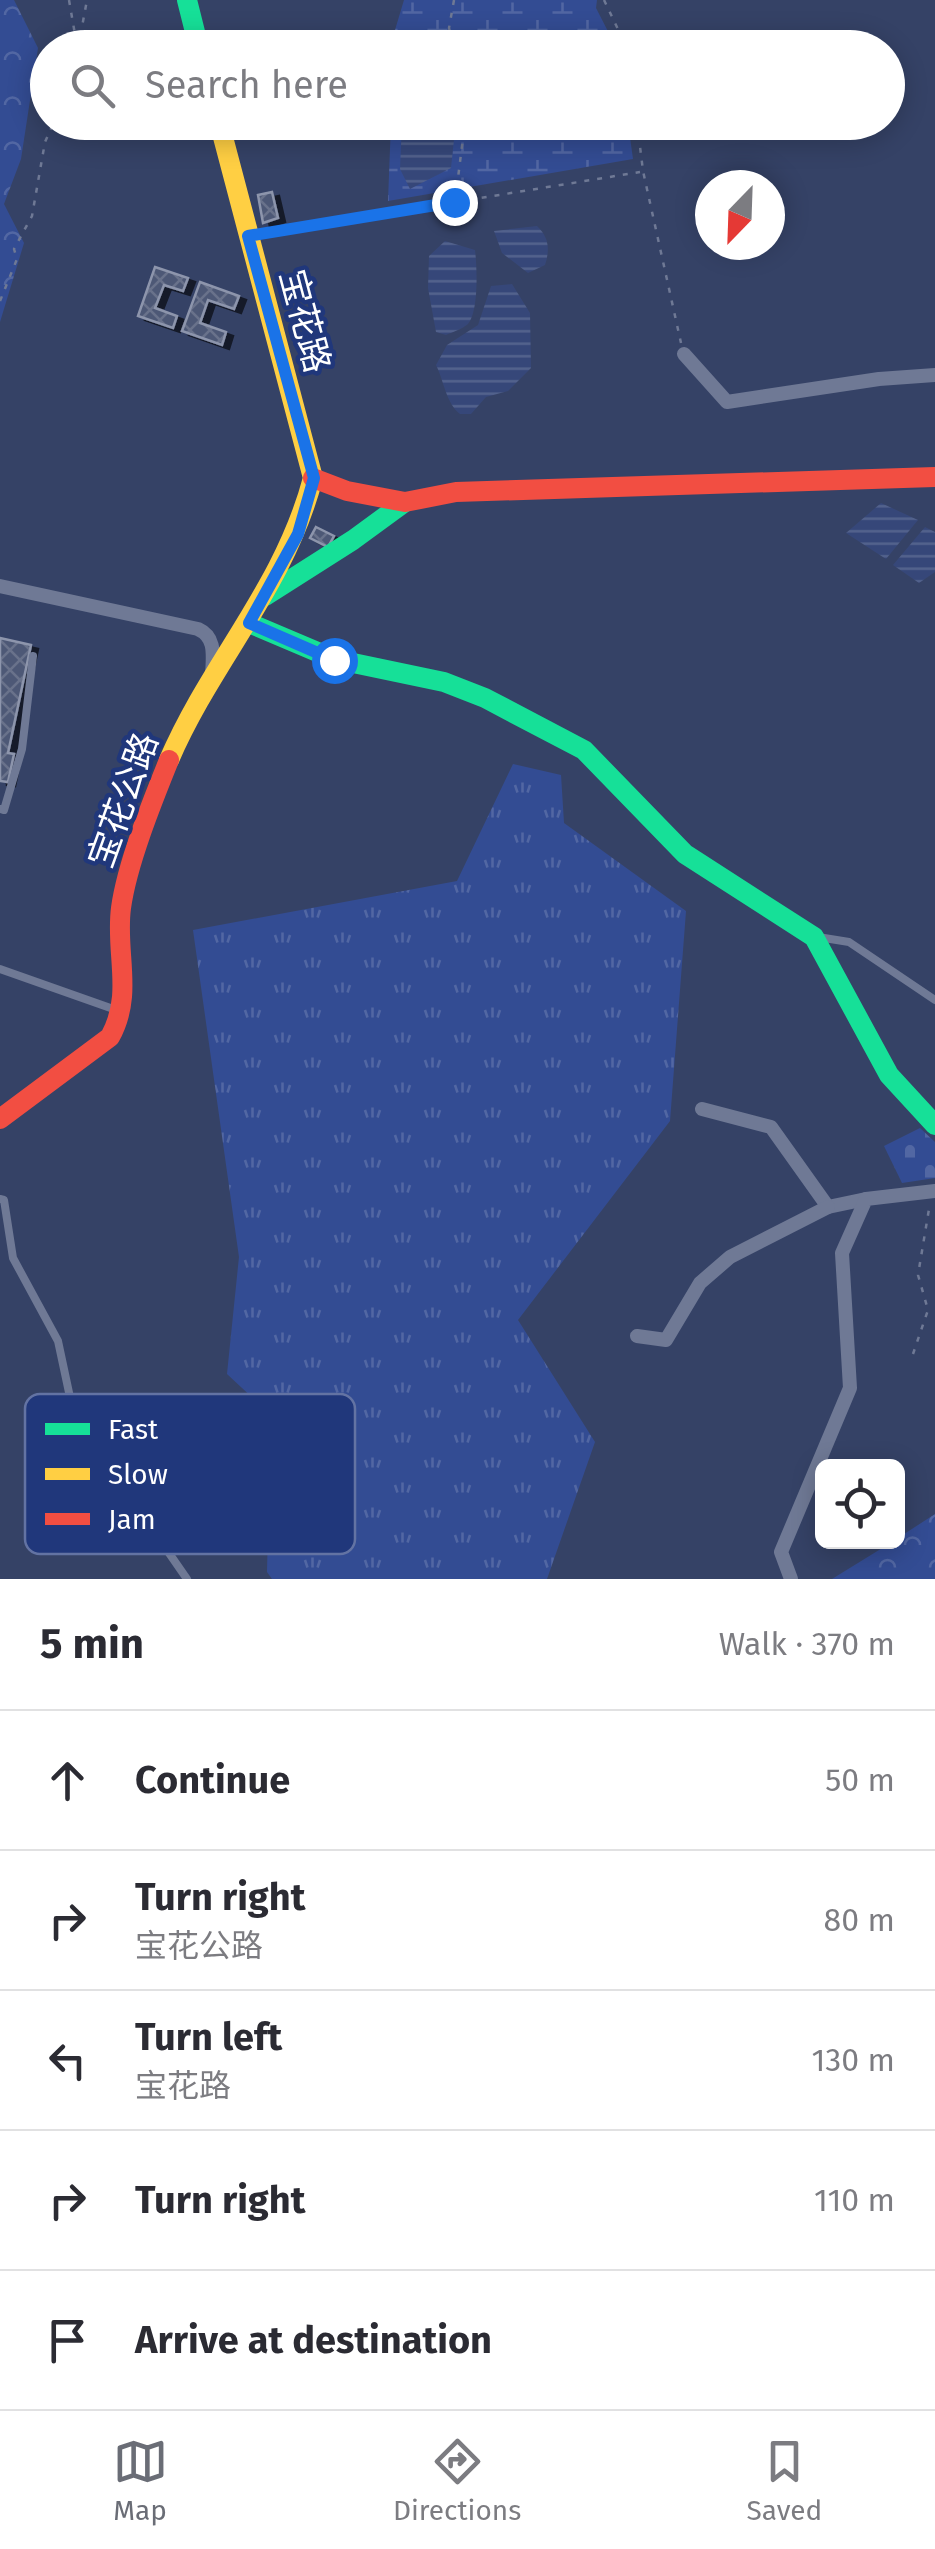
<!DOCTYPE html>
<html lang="en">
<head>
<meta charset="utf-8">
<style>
  :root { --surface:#fff; --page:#f7f7f7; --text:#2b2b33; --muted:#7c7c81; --line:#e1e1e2; --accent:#6a6d76 }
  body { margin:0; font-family:"Fira Sans","Noto Sans SC",sans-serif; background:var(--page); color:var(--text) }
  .controls { position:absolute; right:30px; bottom:30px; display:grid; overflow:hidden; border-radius:15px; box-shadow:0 5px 25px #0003 }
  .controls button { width:90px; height:90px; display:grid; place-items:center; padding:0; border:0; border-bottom:2px solid var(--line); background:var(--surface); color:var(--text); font:50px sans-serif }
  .compass { position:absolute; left:695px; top:170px; width:90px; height:90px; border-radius:50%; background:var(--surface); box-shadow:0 5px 25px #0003; rotate:203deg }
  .stop { position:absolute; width:30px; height:30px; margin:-22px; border:8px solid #1a73e8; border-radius:50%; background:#fff }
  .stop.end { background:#1a73e8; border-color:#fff; box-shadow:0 2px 10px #0008 }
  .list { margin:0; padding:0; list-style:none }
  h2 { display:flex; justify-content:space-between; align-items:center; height:130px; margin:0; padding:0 40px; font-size:42px }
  h2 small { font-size:32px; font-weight:400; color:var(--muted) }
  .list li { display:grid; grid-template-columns:65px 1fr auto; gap:30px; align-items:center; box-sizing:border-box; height:140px; padding:0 40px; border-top:2px solid var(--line) }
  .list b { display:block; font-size:38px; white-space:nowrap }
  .list p { margin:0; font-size:32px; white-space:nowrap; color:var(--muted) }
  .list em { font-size:32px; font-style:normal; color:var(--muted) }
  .icon { flex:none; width:55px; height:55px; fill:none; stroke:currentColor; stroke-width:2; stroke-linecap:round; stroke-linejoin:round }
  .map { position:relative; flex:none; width:935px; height:1579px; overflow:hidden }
  .search { position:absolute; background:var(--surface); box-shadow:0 5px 25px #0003; left:30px; right:30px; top:30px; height:110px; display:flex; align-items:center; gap:25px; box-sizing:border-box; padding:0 35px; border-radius:55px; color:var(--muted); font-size:38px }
  .sheet { height:830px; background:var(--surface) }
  nav { display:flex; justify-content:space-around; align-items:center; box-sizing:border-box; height:140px; border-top:2px solid var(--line); background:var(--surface); font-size:28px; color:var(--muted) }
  nav a { display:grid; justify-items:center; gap:5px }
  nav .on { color:var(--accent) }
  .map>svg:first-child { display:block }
  .forest { fill:url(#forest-crowns) }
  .wetland { fill:url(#wetland-marsh) }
  .cemetery { fill:url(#cemetery-stones) }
  .park { fill:url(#park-tufts) }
  .water { fill:url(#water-rules) }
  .building { fill:url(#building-cross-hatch); stroke:#8d95ac; stroke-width:2.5; filter:url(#shadow) }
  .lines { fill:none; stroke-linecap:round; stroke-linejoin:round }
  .path { stroke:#6f7995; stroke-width:2.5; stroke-dasharray:5 8; stroke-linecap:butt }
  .lane { stroke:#6f7995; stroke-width:8 }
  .street { stroke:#6f7995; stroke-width:14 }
  .fast { stroke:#16e098; stroke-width:20 }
  .slow { stroke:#ffcf43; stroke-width:20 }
  .jam { stroke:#f24e42; stroke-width:20 }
  .route { stroke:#1a73e8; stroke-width:12 }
  .labels { text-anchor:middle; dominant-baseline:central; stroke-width:9; stroke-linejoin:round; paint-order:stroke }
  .street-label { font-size:35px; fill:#fff; stroke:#20377b }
  .key { fill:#20377b; stroke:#6373a3; stroke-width:2.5 }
  .key-label { font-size:28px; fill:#fff }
</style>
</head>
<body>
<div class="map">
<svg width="935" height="1579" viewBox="0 0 935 1579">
  <defs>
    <pattern id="forest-crowns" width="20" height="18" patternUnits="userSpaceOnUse" patternTransform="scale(2.5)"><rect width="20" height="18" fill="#334c93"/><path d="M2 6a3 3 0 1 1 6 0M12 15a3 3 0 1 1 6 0" fill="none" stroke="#5267a3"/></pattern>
    <pattern id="wetland-marsh" width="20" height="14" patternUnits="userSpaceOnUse" patternTransform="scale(2.5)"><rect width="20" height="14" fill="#334c93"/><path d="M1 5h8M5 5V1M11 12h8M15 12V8" fill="none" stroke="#5267a3"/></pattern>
    <pattern id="cemetery-stones" width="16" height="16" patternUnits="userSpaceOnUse" patternTransform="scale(2.5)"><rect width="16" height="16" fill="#334c93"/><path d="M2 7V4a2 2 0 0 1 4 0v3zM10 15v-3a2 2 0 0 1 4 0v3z" fill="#5267a3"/></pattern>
    <pattern id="park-tufts" width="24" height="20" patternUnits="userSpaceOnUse" patternTransform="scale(2.5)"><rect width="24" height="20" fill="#334c93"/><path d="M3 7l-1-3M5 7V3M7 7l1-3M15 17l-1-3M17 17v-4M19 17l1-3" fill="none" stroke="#5267a3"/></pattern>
    <pattern id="water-rules" width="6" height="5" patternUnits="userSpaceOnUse" patternTransform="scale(2.5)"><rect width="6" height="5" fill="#364779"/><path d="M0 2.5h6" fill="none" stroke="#54638d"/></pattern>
    <pattern id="building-cross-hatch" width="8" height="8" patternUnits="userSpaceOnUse" patternTransform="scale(2.5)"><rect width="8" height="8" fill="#4e5976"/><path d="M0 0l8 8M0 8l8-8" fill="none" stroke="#69728b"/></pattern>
    <filter id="shadow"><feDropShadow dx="7" dy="4" stdDeviation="0" flood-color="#0009"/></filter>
  </defs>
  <rect width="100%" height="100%" fill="#354266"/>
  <g class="forest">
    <path d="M0,0H14L38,48L21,159L4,204L24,243L0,322Z"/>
    <path d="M935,1514V1579H832L892,1542H898V1538Z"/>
  </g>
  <g class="wetland">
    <path d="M404,0H597L596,8L616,47H395V30Z"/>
    <path d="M391,123H628L633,159L388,201Z"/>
  </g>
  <path class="cemetery" d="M920,1128L935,1142V1178L902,1183L884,1146Z"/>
  <path class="park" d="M513,764L561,775L564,823L686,911L670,1121L518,1320L595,1442L547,1579H272L267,1572L271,1415L227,1374L239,1257L193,930L457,881Z"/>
  <g class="water">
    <path d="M402,123H415L423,134L455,130L451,168L410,189L400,169Z"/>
    <path d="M537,226C549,237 550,250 545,265L528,273L502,253L494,231Z"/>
    <path d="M445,241L475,250C477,266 479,311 468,324C462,329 453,332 446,335L436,332L428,288L429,256Z"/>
    <path d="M512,284L530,313L531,368L508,391L486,397L471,414H460C446,403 444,381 436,365L447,345L478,325L491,286Z"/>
    <path d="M881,503L918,520L886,559L846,533Z"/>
    <path d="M925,527L935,532V572L919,583L893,565Z"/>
  </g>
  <g class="building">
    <path d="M272,192L278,218L263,223L258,195Z"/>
    <path d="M155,267L188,278L183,291L164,285L155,308L177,316L173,328L138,316Z"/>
    <path d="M200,282L239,296L234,309L208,300L200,323L226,332L222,345L182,331Z"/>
    <path d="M316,527L334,536L328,547L310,538Z"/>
    <path d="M0,638L31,645L8,753L14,754L8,782L0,781Z"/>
  </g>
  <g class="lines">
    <g class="path">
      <path d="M69,0L77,46"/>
      <path d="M454,0L449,28L454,48"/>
      <path d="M604,0L627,48"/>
      <path d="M78,48L87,0"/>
      <path d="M637,122L643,171L681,343"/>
      <path d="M456,202L640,172"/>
      <path d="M264,233L455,202L465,122"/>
      <path d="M0,301L17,259L14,249L32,216L45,142L54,122"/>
      <path d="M913,1354L928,1310L918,1275L930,1203"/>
    </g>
    <g class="lane">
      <path d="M0,809L4,810L22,749L33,656"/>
      <path d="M818,937L849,942L935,1000"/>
      <path d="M0,969L119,1011"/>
      <path d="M0,1199L4,1200L13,1258L58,1341L74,1416L187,1579"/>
    </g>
    <g class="street">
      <path d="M684,354L727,402L879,379L935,375"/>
      <path d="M0,586L198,629C218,638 212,659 212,679"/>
      <path d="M702,1109L771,1127L828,1207L866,1199"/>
      <path d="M637,1336L666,1340L700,1283L730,1257L828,1207"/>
      <path d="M791,1579L781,1552L850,1388L842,1253L866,1199L935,1191"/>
    </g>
    <g class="fast">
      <path d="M187,0L199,48"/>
      <path d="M265,596L353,540L405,502"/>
      <path d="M249,623L334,659L444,682L485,698L584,750L685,854L814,937L889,1075L935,1125"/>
    </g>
    <path class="slow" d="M169,760C212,660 284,588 313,478L219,122"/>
    <g class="jam">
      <path d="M313,478L347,491L405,502L456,492L935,477"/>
      <path d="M0,1119L110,1037C134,994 115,953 121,908C127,864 152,802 169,760"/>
    </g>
  </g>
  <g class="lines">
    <path class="route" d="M334,660L249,623L298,534L314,478L248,236L454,202"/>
  </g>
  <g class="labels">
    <g class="street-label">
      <text transform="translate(305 321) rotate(75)">宝花路</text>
      <text transform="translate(123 800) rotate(-70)">宝花公路</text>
    </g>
  </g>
  <rect x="25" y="1394" width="330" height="160" rx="15" class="key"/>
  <rect x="45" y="1423" width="45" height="12" fill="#16e098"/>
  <rect x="45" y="1468" width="45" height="12" fill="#ffcf43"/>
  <rect x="45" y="1513" width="45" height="12" fill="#f24e42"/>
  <g class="key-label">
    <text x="108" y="1439">Fast</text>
    <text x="108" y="1484">Slow</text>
    <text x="108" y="1529">Jam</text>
  </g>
</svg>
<div class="controls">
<button><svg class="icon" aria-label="locate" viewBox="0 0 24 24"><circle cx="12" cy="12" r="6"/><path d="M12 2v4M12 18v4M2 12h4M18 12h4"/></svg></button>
</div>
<svg class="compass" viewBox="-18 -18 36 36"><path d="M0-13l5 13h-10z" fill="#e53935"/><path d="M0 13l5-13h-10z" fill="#7c7c81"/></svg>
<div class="stop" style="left:334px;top:660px"></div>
<div class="stop end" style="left:454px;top:202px"></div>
<div class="search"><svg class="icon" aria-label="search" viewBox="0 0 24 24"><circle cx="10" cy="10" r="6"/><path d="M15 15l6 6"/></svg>Search here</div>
</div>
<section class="sheet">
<h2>5 min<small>Walk · 370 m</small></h2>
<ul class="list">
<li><svg class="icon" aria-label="ahead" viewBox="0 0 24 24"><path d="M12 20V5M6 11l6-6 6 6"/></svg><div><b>Continue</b></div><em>50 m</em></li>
<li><svg class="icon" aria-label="right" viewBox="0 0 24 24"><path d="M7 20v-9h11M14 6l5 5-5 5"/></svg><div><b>Turn right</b><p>宝花公路</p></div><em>80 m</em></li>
<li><svg class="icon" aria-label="left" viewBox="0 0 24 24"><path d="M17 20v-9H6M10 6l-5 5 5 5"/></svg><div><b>Turn left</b><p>宝花路</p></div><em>130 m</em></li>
<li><svg class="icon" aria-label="right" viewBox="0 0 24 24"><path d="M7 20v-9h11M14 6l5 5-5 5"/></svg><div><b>Turn right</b></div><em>110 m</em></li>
<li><svg class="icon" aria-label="arrive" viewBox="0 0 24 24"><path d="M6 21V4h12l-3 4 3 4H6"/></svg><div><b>Arrive at destination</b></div></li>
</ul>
</section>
<nav>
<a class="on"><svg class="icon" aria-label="map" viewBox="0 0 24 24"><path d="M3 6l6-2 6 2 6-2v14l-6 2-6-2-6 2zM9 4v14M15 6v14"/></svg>Map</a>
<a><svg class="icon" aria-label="directions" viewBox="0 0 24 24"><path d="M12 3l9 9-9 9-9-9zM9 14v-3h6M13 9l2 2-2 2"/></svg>Directions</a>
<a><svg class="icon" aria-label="saved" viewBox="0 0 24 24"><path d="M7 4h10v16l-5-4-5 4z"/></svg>Saved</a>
</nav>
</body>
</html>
